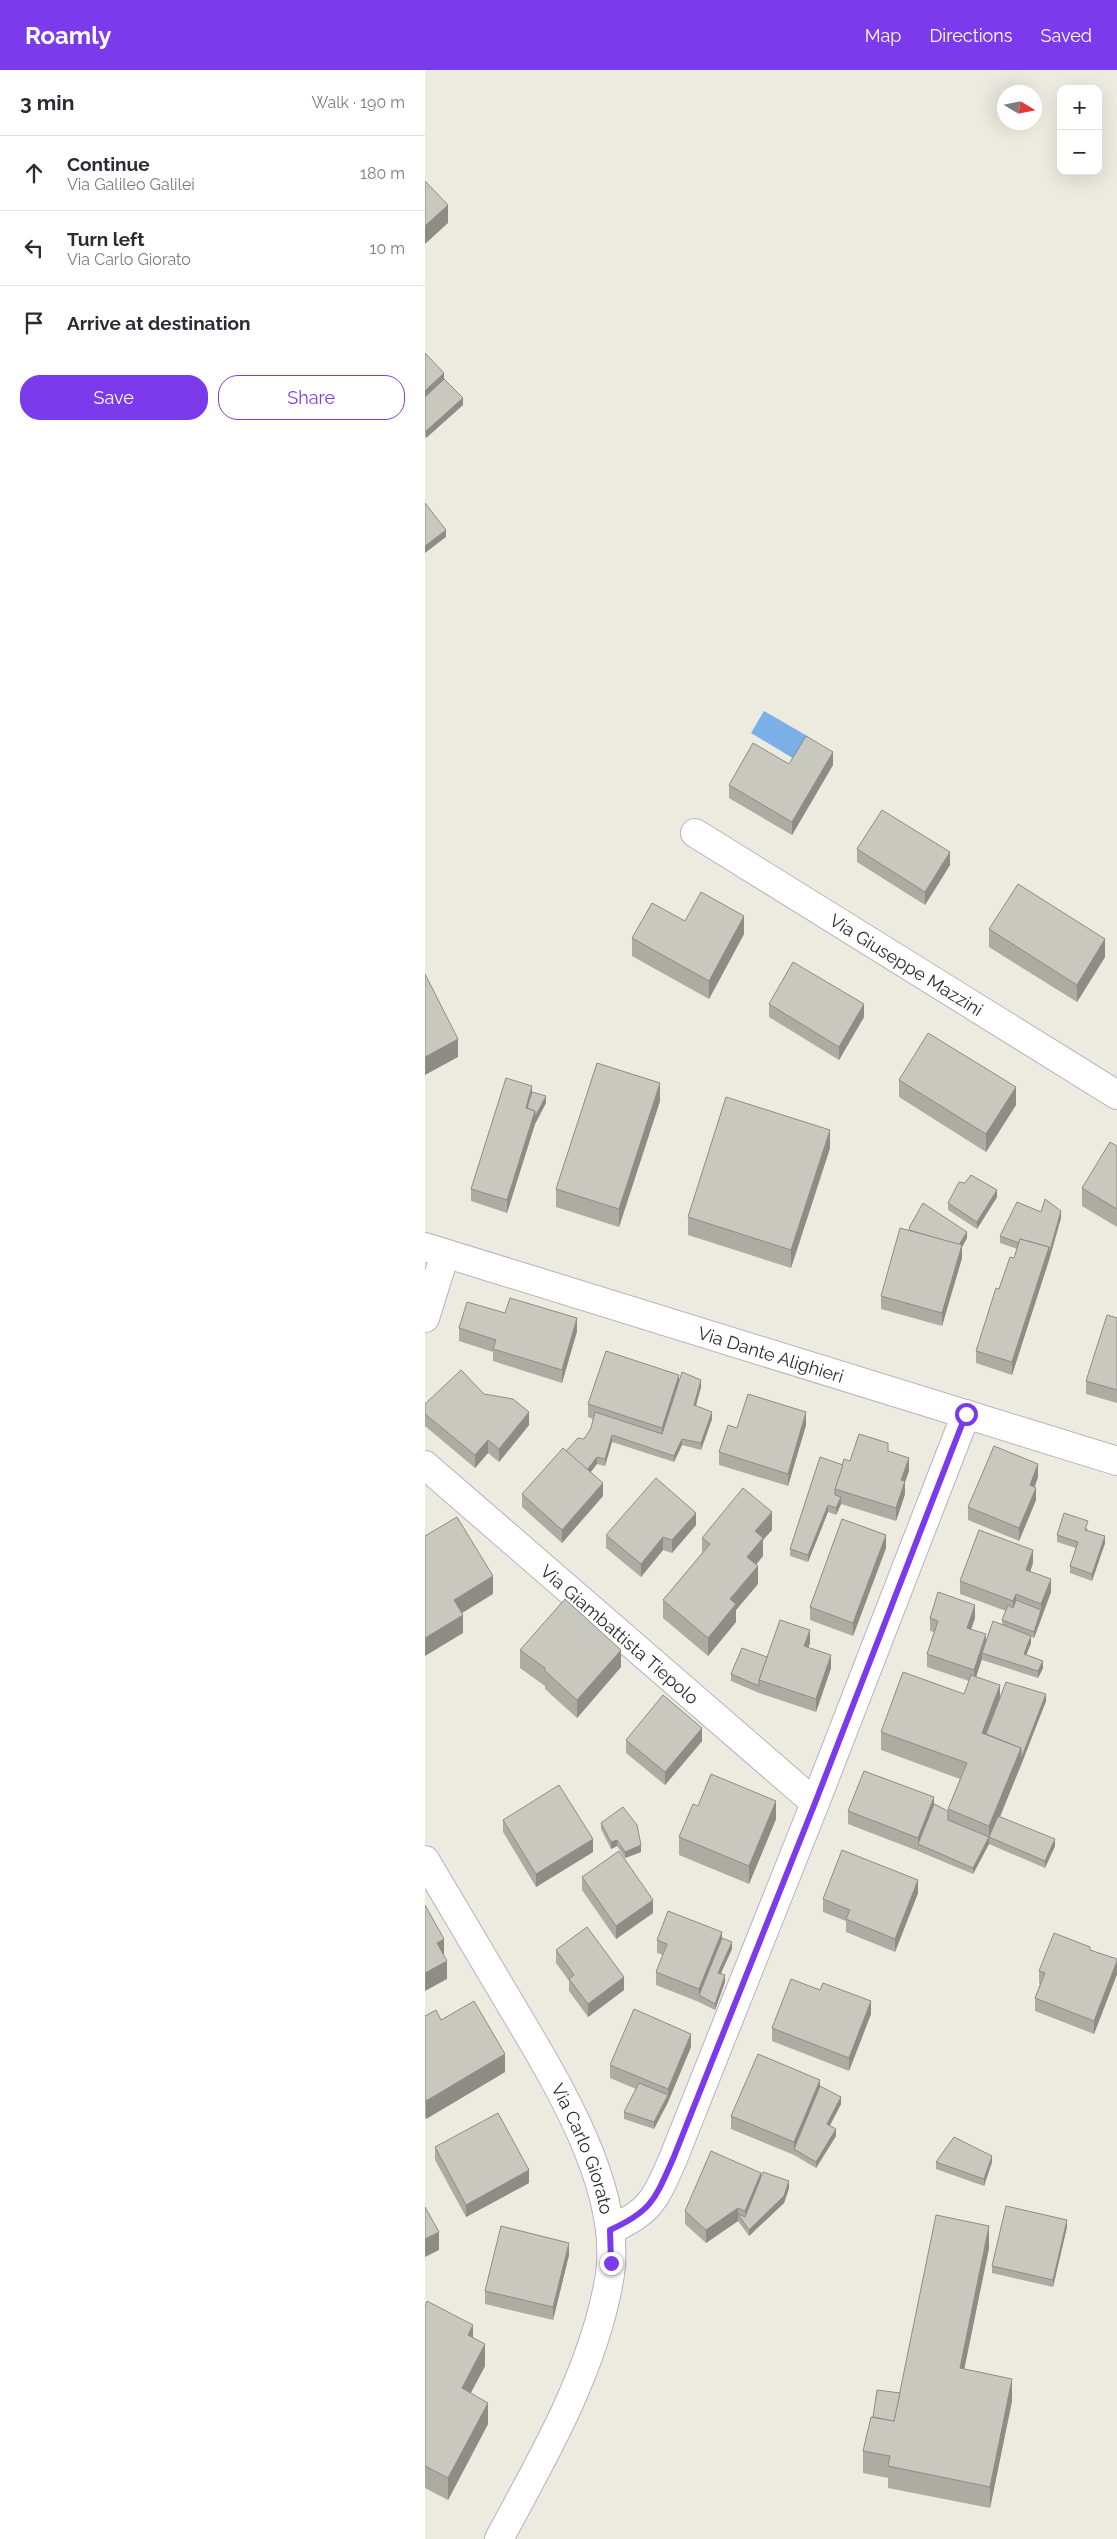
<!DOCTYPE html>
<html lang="en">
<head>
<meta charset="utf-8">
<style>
  :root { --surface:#fff; --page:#f7f7f7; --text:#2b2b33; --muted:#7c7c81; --line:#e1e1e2; --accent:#7c3aed }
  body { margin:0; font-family:Raleway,sans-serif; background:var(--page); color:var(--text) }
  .controls { position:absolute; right:15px; top:15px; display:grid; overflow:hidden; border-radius:10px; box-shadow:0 5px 20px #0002 }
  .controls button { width:45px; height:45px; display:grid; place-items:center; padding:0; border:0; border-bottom:1px solid var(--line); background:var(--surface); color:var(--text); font:25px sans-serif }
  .compass { position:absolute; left:572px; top:15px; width:45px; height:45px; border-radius:50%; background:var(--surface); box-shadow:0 5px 20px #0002; rotate:100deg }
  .stop { position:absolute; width:15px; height:15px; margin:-11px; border:4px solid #7c3aed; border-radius:50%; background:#fff }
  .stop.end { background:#7c3aed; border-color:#fff; box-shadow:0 1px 5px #0008 }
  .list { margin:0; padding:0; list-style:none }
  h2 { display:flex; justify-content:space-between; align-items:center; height:65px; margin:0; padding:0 20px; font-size:21px }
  h2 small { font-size:16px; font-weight:400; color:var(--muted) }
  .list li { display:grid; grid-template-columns:32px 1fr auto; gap:15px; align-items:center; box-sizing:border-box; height:75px; padding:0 20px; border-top:1px solid var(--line) }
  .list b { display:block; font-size:19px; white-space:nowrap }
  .list p { margin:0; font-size:16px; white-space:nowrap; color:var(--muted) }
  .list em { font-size:16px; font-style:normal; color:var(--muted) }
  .actions { display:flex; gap:10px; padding:15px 20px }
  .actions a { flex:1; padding:11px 0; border:1px solid var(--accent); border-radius:20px; text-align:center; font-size:18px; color:var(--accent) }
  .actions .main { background:var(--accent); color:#fff }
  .icon { flex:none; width:28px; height:28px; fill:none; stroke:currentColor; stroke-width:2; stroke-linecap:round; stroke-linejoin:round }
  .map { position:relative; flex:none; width:692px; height:2469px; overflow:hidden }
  header { display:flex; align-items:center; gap:30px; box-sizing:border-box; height:70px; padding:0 25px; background:var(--accent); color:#fff }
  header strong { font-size:24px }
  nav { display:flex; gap:28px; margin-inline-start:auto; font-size:18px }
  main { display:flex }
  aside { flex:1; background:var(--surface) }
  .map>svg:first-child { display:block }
  .water { fill:#7aafe8 }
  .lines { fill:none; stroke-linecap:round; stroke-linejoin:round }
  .street-casing { stroke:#b4b3bf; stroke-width:30 }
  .secondary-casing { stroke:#b4b3bf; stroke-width:30 }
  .street { stroke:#fff; stroke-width:28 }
  .secondary { stroke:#fff; stroke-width:28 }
  .wall { fill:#adaca3 }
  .shaded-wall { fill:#8d8c85 }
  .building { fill:#c9c8be; stroke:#8d8c85 }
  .route { stroke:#7c3aed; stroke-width:6 }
  .labels { text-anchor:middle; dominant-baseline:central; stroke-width:5; stroke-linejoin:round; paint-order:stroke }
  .street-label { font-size:18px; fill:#2c2c2c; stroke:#fff }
</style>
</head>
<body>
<header>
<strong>Roamly</strong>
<nav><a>Map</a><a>Directions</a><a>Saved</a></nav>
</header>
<main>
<aside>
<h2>3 min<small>Walk · 190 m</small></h2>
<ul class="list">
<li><svg class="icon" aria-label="ahead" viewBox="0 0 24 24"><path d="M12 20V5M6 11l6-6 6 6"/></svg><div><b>Continue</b><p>Via Galileo Galilei</p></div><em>180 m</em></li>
<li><svg class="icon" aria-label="left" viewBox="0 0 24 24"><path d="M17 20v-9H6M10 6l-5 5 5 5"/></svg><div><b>Turn left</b><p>Via Carlo Giorato</p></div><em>10 m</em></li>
<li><svg class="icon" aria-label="arrive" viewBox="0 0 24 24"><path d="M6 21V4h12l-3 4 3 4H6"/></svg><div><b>Arrive at destination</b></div></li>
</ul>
<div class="actions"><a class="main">Save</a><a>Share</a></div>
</aside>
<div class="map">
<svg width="692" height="2469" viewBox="0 0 692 2469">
  <rect width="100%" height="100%" fill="#edeae0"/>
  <path class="water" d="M339,641L384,667L371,690L326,663Z"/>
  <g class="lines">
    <defs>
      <g id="street">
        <path id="s1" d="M270,763L692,1025"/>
        <path d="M0,1248L20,1184"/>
        <path id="s2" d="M0,1395L390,1733"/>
        <path d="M185,2160C227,2141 230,2129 248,2089L390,1733L541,1344"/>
      </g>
      <g id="secondary">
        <path id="s3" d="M0,1177L692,1391"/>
        <path id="s4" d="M0,1790C28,1837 55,1883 83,1930C126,2003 192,2106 186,2194C185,2211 181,2226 177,2242C156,2323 113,2396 74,2469"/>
      </g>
    </defs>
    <use href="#street" class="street-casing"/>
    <use href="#secondary" class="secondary-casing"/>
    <use href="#street" class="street"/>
    <use href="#secondary" class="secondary"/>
  </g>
  <g class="wall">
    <path d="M0,283L38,335L1,368L0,366Z"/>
    <path d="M364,694L408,695L367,765L304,728V715Z"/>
    <path d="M432,779L525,795L500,835L432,792Z"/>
    <path d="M260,851L319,864L284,929L207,886V868Z"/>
    <path d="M564,859L680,887L652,932L564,877Z"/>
    <path d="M344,934L439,947L414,990L344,947Z"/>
    <path d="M474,1010L591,1035L561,1082L474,1027Z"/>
    <path d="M107,1022L121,1033L110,1054L82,1143L46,1131V1119Z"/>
    <path d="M235,1031L194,1157L131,1137V1119Z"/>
    <path d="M692,1076V1157L657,1136V1118Z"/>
    <path d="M405,1078L366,1198L263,1165V1147Z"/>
    <path d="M540,1113L572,1127L552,1159L523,1140V1133Z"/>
    <path d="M616,1142L636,1148L624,1190L587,1305L551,1293V1281L574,1219L589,1188L592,1179L575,1173V1166Z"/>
    <path d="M484,1160L542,1168L537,1177V1188L517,1256L456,1239V1226Z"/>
    <path d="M80,1243L152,1261L137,1313L68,1291V1282L34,1271V1258Z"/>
    <path d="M692,1248V1333L661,1324V1311Z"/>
    <path d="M254,1311L276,1317L271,1336L287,1349L276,1380L257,1375L249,1392L187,1372L180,1396L172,1394L166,1402L178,1426L137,1473L97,1437V1424L159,1369L166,1358L168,1349L163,1347V1334Z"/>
    <path d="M59,1324L104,1355L74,1392L63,1383L50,1398L0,1356V1334Z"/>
    <path d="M381,1355L363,1416L294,1395V1382L312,1358Z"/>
    <path d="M463,1381L484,1401L480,1412V1424L471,1451L416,1434L411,1445L403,1442L383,1492L365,1486V1479L418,1395L425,1391Z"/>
    <path d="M613,1407L610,1417L611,1430L594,1471L543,1450V1437Z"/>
    <path d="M271,1455L247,1483L238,1480L216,1507L181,1478V1465Z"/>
    <path d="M663,1458L662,1460L680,1473L667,1511L645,1503V1496L651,1478L632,1472V1465Z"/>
    <path d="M347,1460L338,1470V1486L331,1495L333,1514L311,1540V1552L283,1586L238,1548V1530L277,1483V1468Z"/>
    <path d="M461,1478L428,1566L385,1550V1537Z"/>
    <path d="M608,1493L605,1502L626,1522L609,1568L606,1567V1573L601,1585L618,1598L613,1608L557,1590V1589L551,1607L575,1629L621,1631L596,1695L575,1747L630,1776L620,1798L564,1774L548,1804L493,1781L423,1754V1741L509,1734L523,1741V1739L535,1709L456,1680V1662L539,1624L544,1611L502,1597V1584L509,1562L505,1561V1548H550L546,1559L561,1571L577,1555V1550L581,1541L535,1524V1511Z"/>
    <path d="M385,1573L383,1577L406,1598L391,1642L334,1623L306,1611V1604L342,1587Z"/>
    <path d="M95,1580L196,1597L152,1648L120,1619V1616L95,1598Z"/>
    <path d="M201,1670L277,1671L240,1715L201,1683Z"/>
    <path d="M273,1736L351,1749L324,1814L254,1785V1767Z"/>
    <path d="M78,1750L168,1782L111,1817L78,1762Z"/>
    <path d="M176,1753L216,1782L200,1788L192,1776L186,1779L176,1759Z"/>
    <path d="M157,1807L228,1843L191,1869L157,1820Z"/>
    <path d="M493,1823L470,1882L421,1862V1851L398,1842V1829Z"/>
    <path d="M297,1868L307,1879L295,1904L300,1912L290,1940L274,1932L231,1915V1902L238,1885L232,1883V1870Z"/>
    <path d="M131,1880L199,1920L163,1947L144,1921V1911L131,1893Z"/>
    <path d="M665,1880L692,1889V1904L669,1964L610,1941V1928L615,1914L614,1913V1901Z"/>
    <path d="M446,1944L424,2001L347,1971V1958Z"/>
    <path d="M0,1946L16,1950L80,2002L1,2049L0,2047Z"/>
    <path d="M266,1977L243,2032L229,2059L199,2049V2042L211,2019L185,2008V1995Z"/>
    <path d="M395,2016L416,2034L405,2055L411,2066L391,2098L369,2085L306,2059V2046Z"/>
    <path d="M10,2077L104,2113L41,2147L10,2090Z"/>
    <path d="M511,2092H567L559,2116L511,2099Z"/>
    <path d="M336,2108L364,2118L359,2133L324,2166L313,2151L281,2173L260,2154V2141Z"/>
    <path d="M642,2157L628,2217L567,2203V2196Z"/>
    <path d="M564,2178L539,2299L587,2331L565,2438L463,2418V2408L438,2403V2381Z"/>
    <path d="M144,2185L128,2250L60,2234V2221Z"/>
    <path d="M0,2236L48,2268L60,2296L45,2323L63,2354L23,2430L0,2418Z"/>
  </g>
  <g class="shaded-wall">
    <path d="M23,135V153L0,174V156Z"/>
    <path d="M19,303V315L0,334V321Z"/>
    <path d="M38,328V335L1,368V361Z"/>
    <path d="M21,460V467L0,483V476Z"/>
    <path d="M408,682V695L367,765V752Z"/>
    <path d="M525,782V795L500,835V822Z"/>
    <path d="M319,846V864L284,929V911Z"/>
    <path d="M680,869V887L652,932V915Z"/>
    <path d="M439,934V947L414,990V977Z"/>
    <path d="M33,969V987L0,1005V987Z"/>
    <path d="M235,1013V1031L194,1157V1139Z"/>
    <path d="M107,1016V1029L102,1044L101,1038Z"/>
    <path d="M591,1017V1035L561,1082V1064Z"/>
    <path d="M121,1026V1033L110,1054L82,1143V1130L110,1041Z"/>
    <path d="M405,1060V1078L366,1198V1180Z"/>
    <path d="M572,1120V1127L552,1159V1152Z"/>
    <path d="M636,1141V1148L624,1190L587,1305V1292Z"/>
    <path d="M542,1162V1168L537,1177V1188L517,1256V1243L531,1180Z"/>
    <path d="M152,1248V1261L137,1313V1300Z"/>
    <path d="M254,1305V1318L237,1371V1358Z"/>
    <path d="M276,1310V1317L269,1342V1335Z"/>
    <path d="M104,1342V1355L74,1392V1379Z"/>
    <path d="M287,1342V1349L276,1380V1373Z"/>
    <path d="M381,1342V1355L363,1416V1404Z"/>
    <path d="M187,1365V1372L180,1396V1389Z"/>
    <path d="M257,1369V1375L249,1392V1386Z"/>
    <path d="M63,1370V1383L50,1398V1385Z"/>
    <path d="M172,1387V1394L159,1410V1403Z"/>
    <path d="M484,1388V1401L480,1412V1424L471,1451V1438L476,1410Z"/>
    <path d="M613,1394V1407L605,1428V1415Z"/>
    <path d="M178,1413V1426L137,1473V1460Z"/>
    <path d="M611,1418V1430L594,1471V1458Z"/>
    <path d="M416,1427V1434L411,1445V1438Z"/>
    <path d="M403,1435V1442L383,1492V1485Z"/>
    <path d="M347,1442V1460L338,1470V1486L322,1505V1487L330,1461Z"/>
    <path d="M271,1443V1455L247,1483V1470Z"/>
    <path d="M461,1465V1478L428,1566V1553Z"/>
    <path d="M680,1466V1473L667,1511V1504Z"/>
    <path d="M238,1467V1480L216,1507V1494Z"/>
    <path d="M608,1480V1493L601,1513V1500Z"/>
    <path d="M333,1496V1514L311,1540V1552L283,1586V1568L305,1529Z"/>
    <path d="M68,1506V1524L29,1548V1530Z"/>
    <path d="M626,1509V1522L609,1568V1562L616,1540V1534Z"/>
    <path d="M591,1524V1537L588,1544V1531Z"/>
    <path d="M550,1535V1548L542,1571V1558Z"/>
    <path d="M38,1545V1563L0,1586V1568Z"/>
    <path d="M385,1560V1573L379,1589V1576Z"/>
    <path d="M561,1564V1577L557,1583V1589L549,1613V1600Z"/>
    <path d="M606,1566V1573L599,1591V1584Z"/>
    <path d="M196,1580V1597L152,1648V1630Z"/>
    <path d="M406,1585V1598L391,1642V1629Z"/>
    <path d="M618,1591V1598L613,1608V1601Z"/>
    <path d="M575,1615V1633L560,1675L557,1663Z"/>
    <path d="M621,1624V1631L596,1695L566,1768L564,1767V1774L548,1804V1798L564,1767V1756L596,1678Z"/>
    <path d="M277,1658V1671L240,1715V1702Z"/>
    <path d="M509,1727V1740L493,1774V1768Z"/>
    <path d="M351,1731V1749L324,1814V1796Z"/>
    <path d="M168,1769V1782L111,1817V1804Z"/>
    <path d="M630,1769V1776L620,1798V1791Z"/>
    <path d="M192,1770V1776L186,1779V1772Z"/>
    <path d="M216,1775V1782L200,1788V1782Z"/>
    <path d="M493,1810V1823L470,1882V1869Z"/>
    <path d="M228,1830V1843L191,1869V1856Z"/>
    <path d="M297,1862V1875L274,1925V1919Z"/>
    <path d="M19,1869V1887L12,1873Z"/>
    <path d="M307,1872V1879L293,1910V1903Z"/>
    <path d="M22,1891V1909L0,1921V1903Z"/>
    <path d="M692,1891V1904L669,1964V1951Z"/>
    <path d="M300,1905V1912L290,1940V1934Z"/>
    <path d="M199,1907V1920L163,1947V1934Z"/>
    <path d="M446,1931V1944L424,2001V1988Z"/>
    <path d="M266,1964V1977L243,2032L229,2059V2052L243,2025V2019Z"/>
    <path d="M80,1984V2002L1,2049V2031Z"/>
    <path d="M395,2010V2023L369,2079V2072Z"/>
    <path d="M416,2027V2034L402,2061V2054Z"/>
    <path d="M411,2059V2066L391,2098V2092Z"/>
    <path d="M567,2086V2092L559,2116V2109Z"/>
    <path d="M104,2100V2113L41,2147V2135Z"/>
    <path d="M336,2103V2116L320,2153V2141Z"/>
    <path d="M364,2111V2118L359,2133L324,2166V2160Z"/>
    <path d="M313,2138V2151L281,2173V2160Z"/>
    <path d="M642,2150V2157L628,2217V2210Z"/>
    <path d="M564,2156V2178L535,2320V2298Z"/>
    <path d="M14,2162V2180L0,2187V2169Z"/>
    <path d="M144,2173V2185L128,2250V2237Z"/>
    <path d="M48,2255V2277L43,2265Z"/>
    <path d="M60,2274V2296L37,2340V2318Z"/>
    <path d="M587,2309V2331L565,2438V2417Z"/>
    <path d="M63,2333V2354L23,2430V2408Z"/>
  </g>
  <g class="building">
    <path d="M0,111L23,135L0,156Z"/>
    <path d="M0,283L19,303L0,321Z"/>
    <path d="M19,309L38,328L1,361L0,359V327Z"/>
    <path d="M0,433L21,460L0,476Z"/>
    <path d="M381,666L408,682L367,752L304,715L328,673L364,694Z"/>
    <path d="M457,740L525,782L500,822L432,779Z"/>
    <path d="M593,814L680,869L652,915L564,859Z"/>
    <path d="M276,822L319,846L284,911L207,868L227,833L260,851Z"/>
    <path d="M368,892L439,934L414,977L344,934Z"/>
    <path d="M0,904L33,969L0,987Z"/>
    <path d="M503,963L591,1017L561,1064L474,1010Z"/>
    <path d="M172,993L235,1013L194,1139L131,1119Z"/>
    <path d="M81,1008L107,1016L101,1038L110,1041L82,1130L46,1119Z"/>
    <path d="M107,1022L121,1026L110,1047V1041L102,1038Z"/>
    <path d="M301,1027L405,1060L366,1180L263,1147Z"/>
    <path d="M685,1072L692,1076V1139L657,1118Z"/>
    <path d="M546,1105L572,1120L552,1152L523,1133L534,1112L540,1113Z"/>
    <path d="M620,1129L636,1141L624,1184V1177L595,1169L594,1173L575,1166L592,1132L616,1142Z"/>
    <path d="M498,1133L542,1162L534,1175L484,1160L485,1156Z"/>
    <path d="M475,1158L537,1175L517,1243L456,1226Z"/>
    <path d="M595,1169L624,1177L587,1292L551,1281L571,1218L574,1219L585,1187L589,1188Z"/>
    <path d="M85,1228L152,1248L137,1300L68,1279L71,1270L34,1258L42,1232L80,1243Z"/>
    <path d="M682,1245L692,1248V1320L661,1311Z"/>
    <path d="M181,1281L254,1305L237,1358L163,1334Z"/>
    <path d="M36,1300L59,1324L88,1329L104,1342L74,1379L63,1370L50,1385L0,1344V1334Z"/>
    <path d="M257,1302L276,1310L269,1335L287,1342L276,1373L257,1369L249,1386L187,1365L180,1389L172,1387L162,1400L141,1381L153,1368L159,1369L166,1358L170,1342L237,1364Z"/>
    <path d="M323,1324L381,1342L363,1404L294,1382L303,1355L312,1358Z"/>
    <path d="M434,1364L463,1373V1381L484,1388L476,1410L480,1411L471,1438L410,1419L419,1389L425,1391Z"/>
    <path d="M569,1376L613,1394L605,1415L611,1418L594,1458L543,1437Z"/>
    <path d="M138,1378L178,1413L137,1460L97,1424Z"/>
    <path d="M395,1387L418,1395L410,1419V1425L416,1427L411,1438L403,1435L383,1485L365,1479Z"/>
    <path d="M231,1408L271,1443L247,1470L238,1467L216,1494L181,1465Z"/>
    <path d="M318,1418L347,1442L330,1461L338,1468L322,1487L333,1496L305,1529L311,1534L283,1568L238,1530L285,1474L277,1468Z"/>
    <path d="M639,1443L663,1451L660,1460L680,1466L667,1504L645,1496L653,1472L632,1465Z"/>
    <path d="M32,1447L68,1506L29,1530L38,1545L0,1568V1466Z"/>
    <path d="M417,1449L461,1465L428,1553L385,1537Z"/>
    <path d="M554,1460L608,1480L601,1500L626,1509L616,1534L591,1524L588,1531L535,1511Z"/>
    <path d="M513,1522L550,1535L542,1558L561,1564L549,1600L502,1584L513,1551L505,1548Z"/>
    <path d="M140,1529L196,1580L152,1630L120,1601V1598L95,1580Z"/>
    <path d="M591,1530L616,1540L609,1562L577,1550L583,1535L588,1538Z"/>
    <path d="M355,1550L385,1560L379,1576L406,1585L391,1629L334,1610Z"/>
    <path d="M568,1551L606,1566L599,1584L618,1591L613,1601L557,1583Z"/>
    <path d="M317,1578L342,1587L334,1610V1616L306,1604Z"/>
    <path d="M478,1602L539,1624L546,1605L575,1615L557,1663L596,1678L564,1756L523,1739L542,1693L456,1662Z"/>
    <path d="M581,1612L621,1624L596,1689V1678L561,1664Z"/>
    <path d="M238,1625L277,1658L240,1702L201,1670Z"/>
    <path d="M439,1701L509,1727L493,1768L423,1741Z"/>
    <path d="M286,1704L351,1731L324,1796L254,1767L268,1734L273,1736Z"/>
    <path d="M134,1715L168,1769L111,1804L78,1750Z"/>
    <path d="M509,1734L523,1741V1750L564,1767L548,1798L493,1774Z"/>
    <path d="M198,1737L212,1755L216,1775L200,1782L192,1770L186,1772L176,1753Z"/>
    <path d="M573,1746L630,1769L620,1791L564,1767Z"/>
    <path d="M417,1780L493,1810L470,1869L421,1849L425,1840L398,1829Z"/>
    <path d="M194,1781L228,1830L191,1856L157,1807Z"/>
    <path d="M0,1835L19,1869L12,1873L22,1891L0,1903Z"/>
    <path d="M243,1841L297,1862L274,1919L231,1902L242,1874L232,1870Z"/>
    <path d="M162,1857L199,1907L163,1934L144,1909L149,1905L131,1880Z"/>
    <path d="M629,1863L665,1877V1880L692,1889V1891L669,1951L610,1928L620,1903L614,1901Z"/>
    <path d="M297,1868L307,1872L293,1903L300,1905L290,1934L274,1925Z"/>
    <path d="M366,1909L395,1920L398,1913L446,1931L424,1988L347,1958Z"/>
    <path d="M49,1931L80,1984L1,2031L0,2029V1946L11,1940L16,1950Z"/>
    <path d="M209,1939L266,1964L243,2019L185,1995Z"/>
    <path d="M333,1984L395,2010L369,2072L306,2046Z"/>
    <path d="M214,2013L243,2025L229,2052L199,2042Z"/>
    <path d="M395,2016L416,2027L402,2054L411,2059L391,2092L369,2079Z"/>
    <path d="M73,2043L104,2100L41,2135L10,2077Z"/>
    <path d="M529,2067L567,2086L559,2109L511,2092Z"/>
    <path d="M286,2081L336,2103L320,2141L313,2138L281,2160L260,2141Z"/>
    <path d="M338,2102L364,2111L359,2126L324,2160L313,2144L320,2147Z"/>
    <path d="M581,2136L642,2150L628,2210L567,2196Z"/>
    <path d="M0,2137L14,2162L0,2169Z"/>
    <path d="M511,2145L564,2156L535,2298L587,2309L565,2417L463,2396L465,2386L438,2381L446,2347L469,2351Z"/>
    <path d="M76,2156L144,2173L128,2237L60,2221Z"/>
    <path d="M2,2231L48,2255L43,2265L60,2274L37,2318L63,2333L23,2408L0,2396V2236Z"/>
    <path d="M452,2320L475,2323L469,2351L448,2347Z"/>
  </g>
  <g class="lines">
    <path class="route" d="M186,2193L185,2160C227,2141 230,2129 248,2089L390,1733L541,1344"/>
  </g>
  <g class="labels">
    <g class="street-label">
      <text stroke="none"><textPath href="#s1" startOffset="249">Via Giuseppe Mazzini</textPath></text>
      <text stroke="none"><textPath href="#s3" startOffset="362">Via Dante Alighieri</textPath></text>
      <text stroke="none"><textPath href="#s2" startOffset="258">Via Giambattista Tiepolo</textPath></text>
      <text stroke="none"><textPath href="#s4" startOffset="330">Via Carlo Giorato</textPath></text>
    </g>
  </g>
</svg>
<div class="controls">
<button>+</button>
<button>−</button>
</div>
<svg class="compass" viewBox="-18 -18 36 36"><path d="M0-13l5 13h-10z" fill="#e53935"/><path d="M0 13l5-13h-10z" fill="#7c7c81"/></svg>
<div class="stop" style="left:541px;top:1344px"></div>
<div class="stop end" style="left:186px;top:2193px"></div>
</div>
</main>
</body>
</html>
